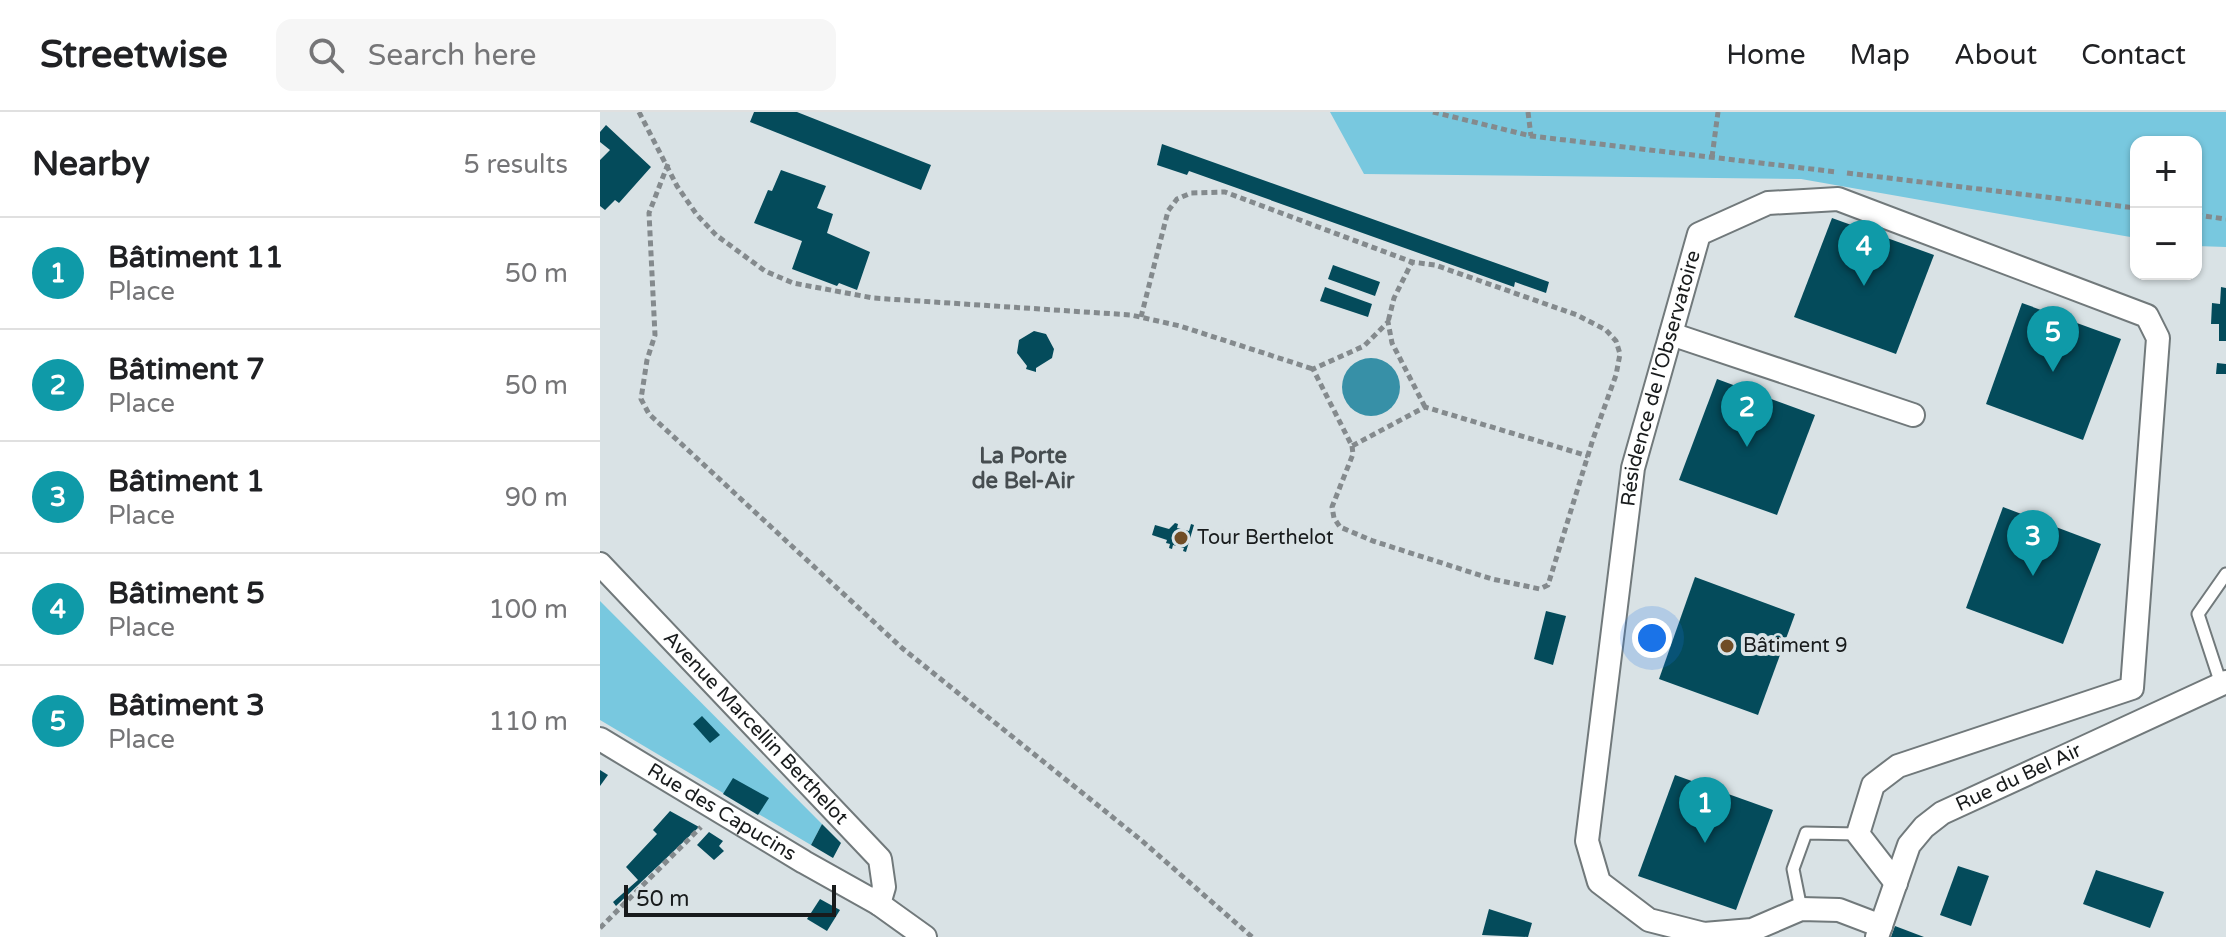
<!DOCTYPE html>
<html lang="en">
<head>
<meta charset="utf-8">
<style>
  :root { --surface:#fff; --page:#f6f6f6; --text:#202124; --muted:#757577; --line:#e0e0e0; --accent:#111827 }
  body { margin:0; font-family:"Varela Round",sans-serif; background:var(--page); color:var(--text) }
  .controls { position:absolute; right:24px; top:24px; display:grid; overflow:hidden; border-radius:16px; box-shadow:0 2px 6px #0004 }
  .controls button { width:72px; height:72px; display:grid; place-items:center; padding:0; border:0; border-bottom:2px solid var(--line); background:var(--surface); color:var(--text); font:40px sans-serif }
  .scale { position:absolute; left:24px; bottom:20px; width:212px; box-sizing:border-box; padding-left:8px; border:4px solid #181b1c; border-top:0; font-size:22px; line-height:28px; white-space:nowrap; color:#181b1c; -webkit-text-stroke:6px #d9e2e5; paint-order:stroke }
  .you { position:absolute; left:1052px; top:526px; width:28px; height:28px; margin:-20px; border:6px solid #fff; border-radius:50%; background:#1a73e8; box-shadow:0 0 0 12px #1a73e833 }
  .badge { display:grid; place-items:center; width:52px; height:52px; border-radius:50%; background:var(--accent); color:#fff; font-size:26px; font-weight:700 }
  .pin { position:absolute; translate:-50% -66px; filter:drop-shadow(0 2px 4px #0008) }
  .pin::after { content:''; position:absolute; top:42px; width:28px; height:24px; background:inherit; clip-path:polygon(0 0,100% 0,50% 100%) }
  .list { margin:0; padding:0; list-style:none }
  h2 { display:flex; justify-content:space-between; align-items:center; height:104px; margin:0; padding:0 32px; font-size:34px }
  h2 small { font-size:26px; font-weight:400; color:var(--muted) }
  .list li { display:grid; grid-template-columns:52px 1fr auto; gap:24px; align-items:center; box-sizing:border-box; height:112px; padding:0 32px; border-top:2px solid var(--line) }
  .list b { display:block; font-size:30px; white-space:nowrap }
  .list p { margin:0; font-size:26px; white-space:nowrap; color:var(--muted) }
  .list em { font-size:26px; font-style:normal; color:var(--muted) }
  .icon { flex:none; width:44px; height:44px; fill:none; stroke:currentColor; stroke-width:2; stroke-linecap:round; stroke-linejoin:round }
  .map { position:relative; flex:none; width:1626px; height:825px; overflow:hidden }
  header { display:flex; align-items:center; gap:48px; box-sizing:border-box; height:112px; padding:0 40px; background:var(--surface); border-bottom:2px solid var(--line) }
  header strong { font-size:38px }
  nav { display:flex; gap:44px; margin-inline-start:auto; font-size:28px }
  .search { width:560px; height:72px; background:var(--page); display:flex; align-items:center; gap:20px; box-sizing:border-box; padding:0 28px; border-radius:16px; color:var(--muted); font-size:30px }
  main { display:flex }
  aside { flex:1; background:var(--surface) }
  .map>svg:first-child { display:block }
  .green { fill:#78c8df }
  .water { fill:#3790a7 }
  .building { fill:#044b5b }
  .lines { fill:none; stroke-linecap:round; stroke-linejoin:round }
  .lane-casing { stroke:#71797b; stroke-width:15 }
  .street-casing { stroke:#71797b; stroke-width:26 }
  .path { stroke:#848a8d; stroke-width:5; stroke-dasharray:6 4; stroke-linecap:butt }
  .lane { stroke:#fff; stroke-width:11 }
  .street { stroke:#fff; stroke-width:22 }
  .poi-dot { fill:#704d26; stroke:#d9e2e5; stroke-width:3 }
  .labels { text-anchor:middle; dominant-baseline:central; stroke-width:8; stroke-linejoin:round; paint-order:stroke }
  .street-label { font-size:20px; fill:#181b1c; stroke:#d9e2e5 }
  .poi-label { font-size:20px; fill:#181b1c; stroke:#d9e2e5; text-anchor:start }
  .neighbourhood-label { font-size:22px; font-weight:bold; fill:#464d50; stroke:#d9e2e5 }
</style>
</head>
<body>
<header>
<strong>Streetwise</strong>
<div class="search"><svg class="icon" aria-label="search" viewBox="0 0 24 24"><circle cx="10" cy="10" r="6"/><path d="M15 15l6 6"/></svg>Search here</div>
<nav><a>Home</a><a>Map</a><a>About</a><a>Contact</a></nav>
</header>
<main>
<aside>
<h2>Nearby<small>5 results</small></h2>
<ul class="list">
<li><span class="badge" style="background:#0f9aa8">1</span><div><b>Bâtiment 11</b><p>Place</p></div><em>50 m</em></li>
<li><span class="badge" style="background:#0f9aa8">2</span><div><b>Bâtiment 7</b><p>Place</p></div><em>50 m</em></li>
<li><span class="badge" style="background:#0f9aa8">3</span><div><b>Bâtiment 1</b><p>Place</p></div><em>90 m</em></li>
<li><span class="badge" style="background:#0f9aa8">4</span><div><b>Bâtiment 5</b><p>Place</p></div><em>100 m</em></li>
<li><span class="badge" style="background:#0f9aa8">5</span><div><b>Bâtiment 3</b><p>Place</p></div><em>110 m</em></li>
</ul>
</aside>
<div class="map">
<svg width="1626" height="825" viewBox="0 0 1626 825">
  <rect width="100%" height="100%" fill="#d9e2e5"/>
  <g class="green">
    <path d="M730,0H1626V135L1596,134V30H1536V126L1201,67L764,62Z"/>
    <path d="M0,489L222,712L211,733L0,608Z"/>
  </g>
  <circle class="water" cx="771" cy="275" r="29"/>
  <g class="building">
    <path d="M154,0H197L331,53L321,78L150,10Z"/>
    <path d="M6,13L51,55L19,91L15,88L5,98L0,94V48L10,38L0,30V20Z"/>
    <path d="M562,32L949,170L946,181L915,170L914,175L589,59L587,63L557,53Z"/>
    <path d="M181,58L226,74L217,96L233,102L227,121L270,140L257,178L239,171L237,174L192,157L202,129L154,111L168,78L172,79Z"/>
    <path d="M1232,106L1334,143L1296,242L1194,205Z"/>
    <path d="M733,153L780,170L775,184L728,167Z"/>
    <path d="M725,175L772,192L768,205L720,189Z"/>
    <path d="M1621,175L1626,176V229H1619V212H1611L1612,191L1620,192Z"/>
    <path d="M1422,191L1521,227L1483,328L1386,292Z"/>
    <path d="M434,219L446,222L454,237L452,246L436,256V260L426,257L427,254L417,241L419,228Z"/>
    <path d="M1617,251L1626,252V262H1616Z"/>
    <path d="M1117,267L1215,303L1177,403L1079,368Z"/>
    <path d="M1403,395L1501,432L1463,532L1366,496Z"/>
    <path d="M575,411L578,412L577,416L589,419L591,412L594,413L586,440L583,439L584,436L573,433L572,437L569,436L570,432L566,431L567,428L552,423L555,413L569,417Z"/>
    <path d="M1095,465L1195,502L1158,603L1059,567Z"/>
    <path d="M946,499L966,504L953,553L934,547Z"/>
    <path d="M102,604L120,623L110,631L93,612Z"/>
    <path d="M0,658L8,663L0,674Z"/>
    <path d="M1075,663L1173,698L1136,798L1038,764Z"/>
    <path d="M133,666L169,686L158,703L123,682Z"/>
    <path d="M70,699L99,715L16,794L13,790L38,768L26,755L57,722L53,718Z"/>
    <path d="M222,712L241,731L233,746L211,733Z"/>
    <path d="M109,720L123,729L119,734L124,739L114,748L97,733Z"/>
    <path d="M1358,754L1389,764L1371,814L1340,803Z"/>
    <path d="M1496,758L1564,780L1550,816L1483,792Z"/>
    <path d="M220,787L240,798L227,819L207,807Z"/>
    <path d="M889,797L932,811L928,825L882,823Z"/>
    <path d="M1295,814L1324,825H1291Z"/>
  </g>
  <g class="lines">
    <defs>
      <g id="lane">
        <path d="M1621,572L1598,502L1626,462"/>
        <path d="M1201,797L1193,757L1206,721L1258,722"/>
      </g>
      <g id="street">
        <path d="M1071,222L1313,303"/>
        <path id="s1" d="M0,452L280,747L284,775L279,792"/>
        <path id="s2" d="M0,627L204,750L279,792L325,825"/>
        <path id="s3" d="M1281,814L1239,798L1201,797L1152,818L1104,822L1049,808L999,770L987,729L1033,356L1099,122L1168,91L1238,87L1547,204L1558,226L1532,576L1298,654L1273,673L1258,722L1296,771"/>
        <path id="s4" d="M1277,825L1309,733L1324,715L1342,701L1626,570"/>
      </g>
    </defs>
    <use href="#lane" class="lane-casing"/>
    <use href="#street" class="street-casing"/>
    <g class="path">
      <path d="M39,0L77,74L97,103L116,123L165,159L193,171L273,186L531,203L580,214L713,257"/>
      <path d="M833,0L931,24L1237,60"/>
      <path d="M928,0L931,24"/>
      <path d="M1112,45L1118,0"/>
      <path d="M68,52L49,101L55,223L47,248L41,287L49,302L302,536L541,728L652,825"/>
      <path d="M1247,61L1536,96"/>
      <path d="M1596,103L1626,107"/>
      <path d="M541,205L568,99L577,87L591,81L625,80L812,150"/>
      <path d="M825,295L792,231L788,210L764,234L713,257L752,334L825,295L988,344"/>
      <path d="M752,334L753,342L732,395L734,406L740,415L773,429L892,467L940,477L948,473L993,327L1016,263L1020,242L1016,229L1006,218L977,203L835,153L812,150L794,186L788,210"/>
      <path d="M0,816L101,715"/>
    </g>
    <use href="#lane" class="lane"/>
    <use href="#street" class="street"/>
  </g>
  <g class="poi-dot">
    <circle cx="581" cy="426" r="8"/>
    <circle cx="1127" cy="534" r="8"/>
  </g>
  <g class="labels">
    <g class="street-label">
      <text stroke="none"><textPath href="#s3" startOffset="816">Résidence de l'Observatoire</textPath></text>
      <text stroke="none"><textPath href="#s1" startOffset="226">Avenue Marcellin Berthelot</textPath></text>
      <text stroke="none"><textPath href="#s4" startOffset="228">Rue du Bel Air</textPath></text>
      <text stroke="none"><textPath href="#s2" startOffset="142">Rue des Capucins</textPath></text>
    </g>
    <g class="poi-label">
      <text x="597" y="426">Tour Berthelot</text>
      <text x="1143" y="534">Bâtiment 9</text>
    </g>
    <g class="neighbourhood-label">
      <text x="423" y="344">La Porte<tspan x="423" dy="25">de Bel-Air</tspan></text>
    </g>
  </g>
</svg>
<div class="controls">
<button>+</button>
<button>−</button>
</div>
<div class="scale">50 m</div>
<div class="you"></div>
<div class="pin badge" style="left:1105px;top:731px;background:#0f9aa8">1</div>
<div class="pin badge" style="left:1147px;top:335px;background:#0f9aa8">2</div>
<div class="pin badge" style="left:1433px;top:464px;background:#0f9aa8">3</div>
<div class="pin badge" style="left:1264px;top:174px;background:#0f9aa8">4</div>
<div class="pin badge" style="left:1453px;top:260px;background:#0f9aa8">5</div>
</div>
</main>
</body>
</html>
